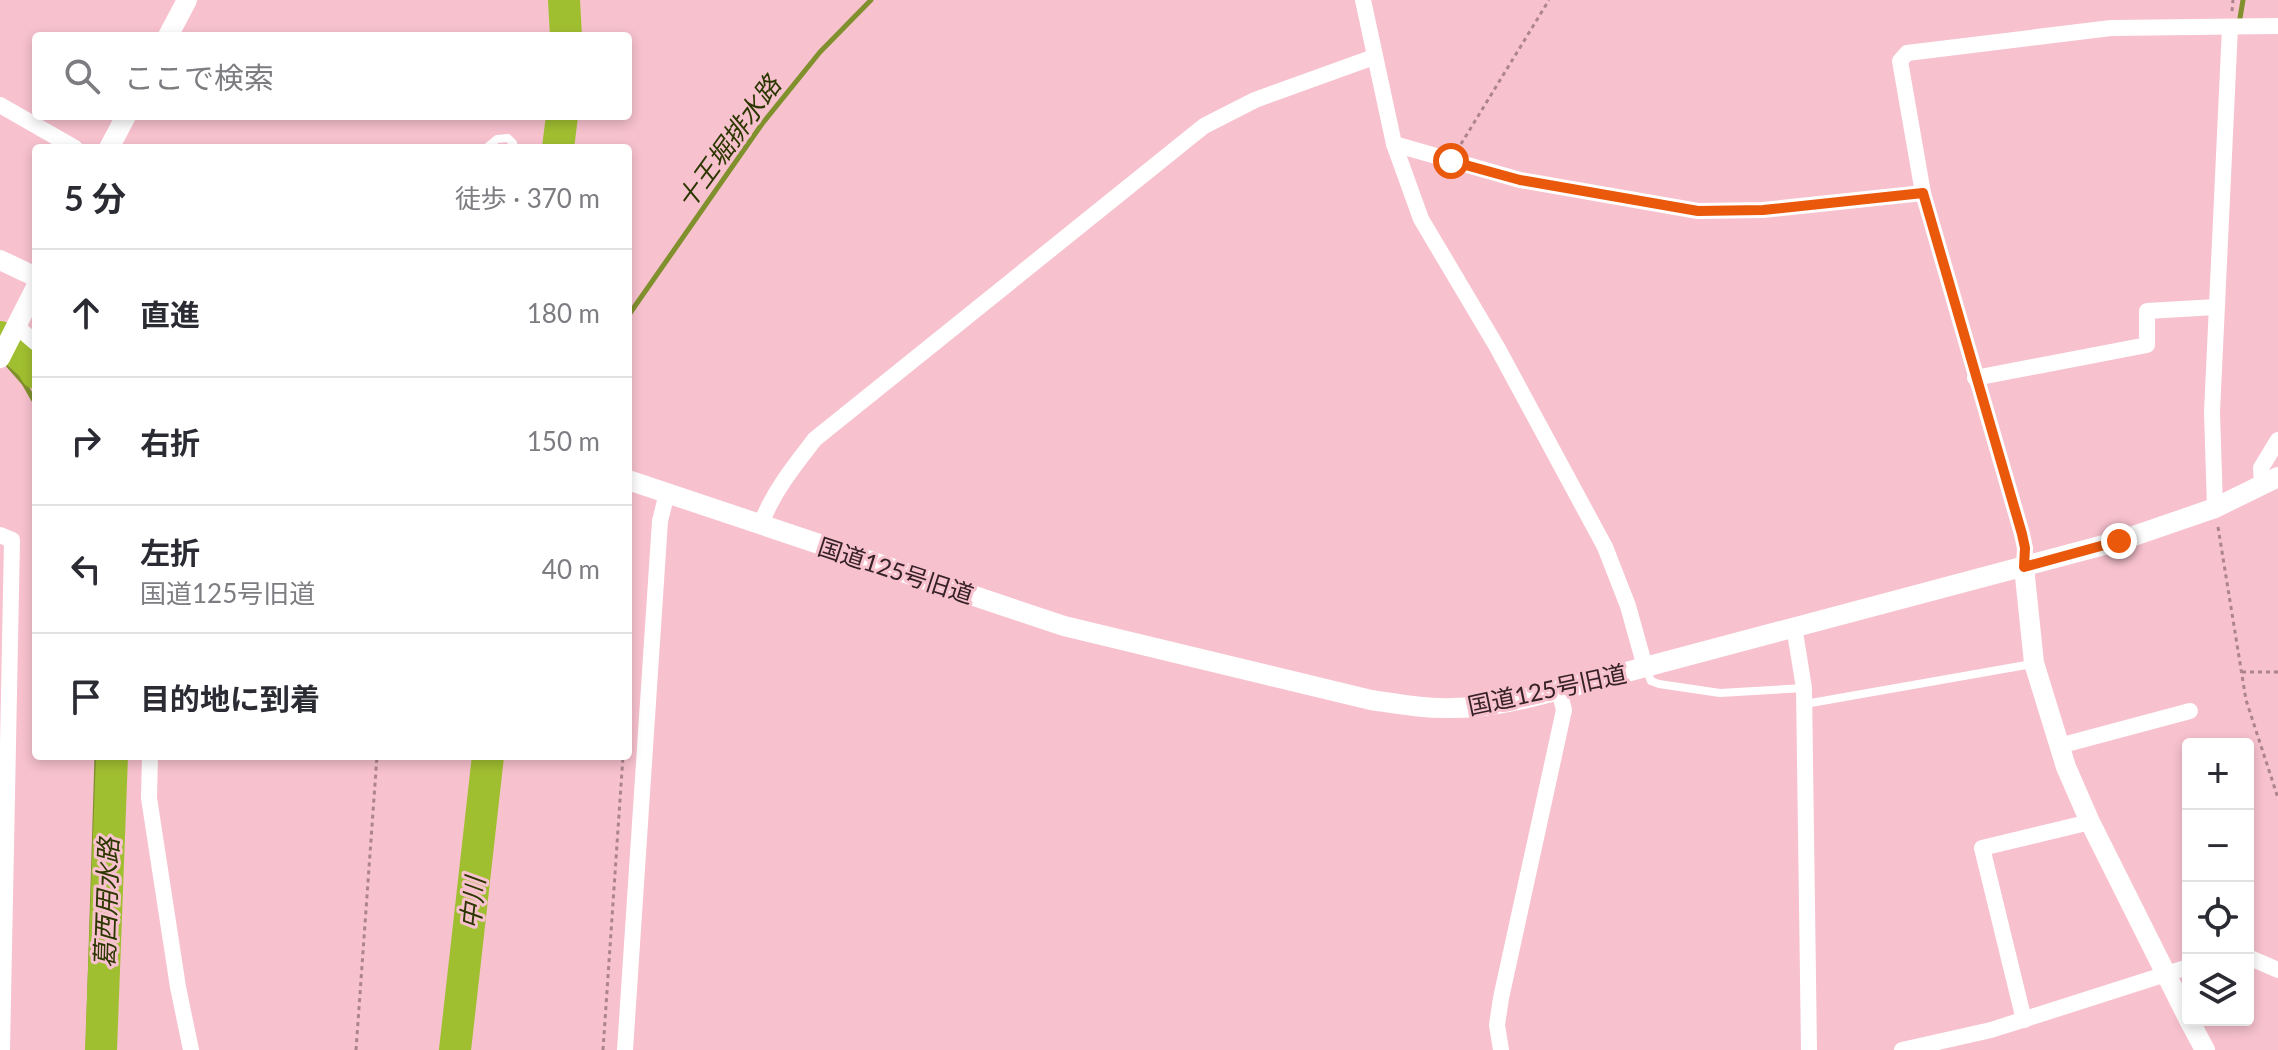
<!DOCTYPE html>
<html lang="ja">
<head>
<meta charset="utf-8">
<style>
  :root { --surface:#fff; --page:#f7f7f7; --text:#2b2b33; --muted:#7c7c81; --line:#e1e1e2 }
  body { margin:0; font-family:Lato,"Noto Sans JP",sans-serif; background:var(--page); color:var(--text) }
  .controls { position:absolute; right:24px; bottom:24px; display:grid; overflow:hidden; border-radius:8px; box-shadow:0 4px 12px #0003 }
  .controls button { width:72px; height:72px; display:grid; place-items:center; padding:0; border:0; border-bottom:2px solid var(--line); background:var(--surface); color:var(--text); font:40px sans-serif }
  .stop { position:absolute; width:24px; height:24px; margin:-18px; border:6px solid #ea580c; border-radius:50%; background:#fff }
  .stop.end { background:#ea580c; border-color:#fff; box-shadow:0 2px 8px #0008 }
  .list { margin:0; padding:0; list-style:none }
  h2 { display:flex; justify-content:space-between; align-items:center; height:104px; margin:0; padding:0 32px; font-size:34px }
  h2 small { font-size:26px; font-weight:400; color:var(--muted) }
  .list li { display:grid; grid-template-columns:52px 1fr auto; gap:24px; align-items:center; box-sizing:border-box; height:128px; padding:0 32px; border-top:2px solid var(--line) }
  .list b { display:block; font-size:30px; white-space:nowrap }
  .list p { margin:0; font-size:26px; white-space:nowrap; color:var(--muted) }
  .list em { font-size:26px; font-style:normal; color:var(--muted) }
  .icon { flex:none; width:44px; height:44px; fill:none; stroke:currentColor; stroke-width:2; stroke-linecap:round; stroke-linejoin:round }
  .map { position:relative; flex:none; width:2278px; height:1050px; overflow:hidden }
  .search { position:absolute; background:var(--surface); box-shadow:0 4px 12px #0003; left:32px; top:32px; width:600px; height:88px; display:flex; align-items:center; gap:20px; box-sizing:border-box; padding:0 28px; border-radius:8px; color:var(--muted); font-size:30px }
  .panel { position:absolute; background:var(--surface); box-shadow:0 4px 12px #0003; left:32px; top:144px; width:600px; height:616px; border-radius:8px }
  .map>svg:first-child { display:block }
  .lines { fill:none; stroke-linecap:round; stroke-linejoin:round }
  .stream { stroke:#80902d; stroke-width:5 }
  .river { stroke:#a0bf30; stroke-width:32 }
  .path { stroke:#ad848e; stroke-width:3; stroke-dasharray:4 4; stroke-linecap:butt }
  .service { stroke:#fff; stroke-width:8 }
  .minor { stroke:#fff; stroke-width:16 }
  .tertiary { stroke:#fff; stroke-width:20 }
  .route { stroke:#ea580c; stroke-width:10 }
  .labels { text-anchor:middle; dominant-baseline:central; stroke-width:6; stroke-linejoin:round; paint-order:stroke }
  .street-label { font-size:24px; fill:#352127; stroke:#f7c1ce }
  .water-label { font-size:26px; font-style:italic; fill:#2c3700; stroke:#f7c1ce }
</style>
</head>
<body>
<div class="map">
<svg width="2278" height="1050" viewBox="0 0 2278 1050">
  <rect width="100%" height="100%" fill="#f7c1ce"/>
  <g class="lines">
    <g class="stream">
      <path d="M2240,18L2243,0"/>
      <path d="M628,316L762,124L820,52L871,0"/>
      <path d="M3,359L24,383L36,404"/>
      <path d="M88,1050L97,756"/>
    </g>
    <g class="river">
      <path d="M564,0L566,36"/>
      <path d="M558,148L562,116"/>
      <path d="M0,337L32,366L36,373"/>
      <path d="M101,1050L112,756"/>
      <path d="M455,1050L488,756"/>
    </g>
    <g class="path">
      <path d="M2232,11L2233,0"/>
      <path d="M1461,144L1549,0"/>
      <path d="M2218,527L2246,700L2278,798"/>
      <path d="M2242,672H2278"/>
      <path d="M628,695L631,681"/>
      <path d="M356,1050L377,756"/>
      <path d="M603,1050L623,756"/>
    </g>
    <g class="service">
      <path d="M486,148L497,139L508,138L513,143L514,148"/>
      <path d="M1646,668L1651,681L1659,684L1720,693L1804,688"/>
      <path d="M1805,704L2032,664"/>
    </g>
    <g class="minor">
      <path d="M1363,0L1394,144L1421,219L1497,347L1605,547L1628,606L1645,667"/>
      <path d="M0,105L75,148"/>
      <path d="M1394,144L1520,180L1698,211L1763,210L1923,193"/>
      <path d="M16,326L36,343"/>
      <path d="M1975,378L2147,345V311L2216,307"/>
      <path d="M2262,485L2261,468L2278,440"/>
      <path d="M2215,508L2212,412L2230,27"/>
      <path d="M761,524C773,492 794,466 815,439L1204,126L1255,100L1374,57"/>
      <path d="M0,535L12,540L2,1050"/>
      <path d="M2024,567L2025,548L2022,534L1923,193L1900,61L1907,53L2111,28L2278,26"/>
      <path d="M1794,626L1804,688L1809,1050"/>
      <path d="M2059,746L2190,711"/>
      <path d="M150,756L149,798L178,987L191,1050"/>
      <path d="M2248,957L2278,970"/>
      <path d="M2024,1020L1982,848L2090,822"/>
      <path d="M625,1050L660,521L667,493"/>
      <path d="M1501,1050L1497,1025L1501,998L1564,710L1559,690"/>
      <path d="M1902,1050L1991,1030L2188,967"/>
    </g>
    <g class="tertiary">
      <path d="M168,36L187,0"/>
      <path d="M109,148L126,116"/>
      <path d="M0,260L36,277"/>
      <path d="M0,358L36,287"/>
      <path d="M628,480L1064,626L1371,700C1398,704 1425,709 1453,708C1488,708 1525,699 1559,690L2119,541L2215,508L2278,477"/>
      <path d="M2024,567L2034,663L2066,767L2090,822L2188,1018"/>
      <path d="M2189,1020L2205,1050"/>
    </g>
  </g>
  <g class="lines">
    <path class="route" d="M1451,161L1520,180L1698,211L1763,210L1923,193L2022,534L2025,548L2024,567L2119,541"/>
  </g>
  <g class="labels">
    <g class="street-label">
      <text transform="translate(896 570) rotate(18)">国道125号旧道</text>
      <text transform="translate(1547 689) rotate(-12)">国道125号旧道</text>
    </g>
    <g class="water-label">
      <text transform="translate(728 142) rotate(-54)">十王堀排水路</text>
      <text transform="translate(106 903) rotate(-88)">葛西用水路</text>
      <text transform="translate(472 903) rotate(-84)">中川</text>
    </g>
  </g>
</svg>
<div class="controls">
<button>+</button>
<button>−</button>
<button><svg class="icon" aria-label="locate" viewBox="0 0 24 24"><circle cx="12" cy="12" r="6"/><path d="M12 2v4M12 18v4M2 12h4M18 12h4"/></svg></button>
<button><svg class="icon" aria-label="layers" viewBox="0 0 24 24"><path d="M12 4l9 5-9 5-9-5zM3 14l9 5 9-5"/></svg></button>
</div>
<div class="stop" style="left:1451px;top:161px"></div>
<div class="stop end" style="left:2119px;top:541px"></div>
<div class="search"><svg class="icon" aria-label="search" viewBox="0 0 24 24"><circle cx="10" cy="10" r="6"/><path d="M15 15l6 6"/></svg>ここで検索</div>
<section class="panel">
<h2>5 分<small>徒歩 · 370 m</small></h2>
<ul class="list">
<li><svg class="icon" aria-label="ahead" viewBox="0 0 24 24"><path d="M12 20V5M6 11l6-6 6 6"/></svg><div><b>直進</b></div><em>180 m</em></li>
<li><svg class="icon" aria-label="right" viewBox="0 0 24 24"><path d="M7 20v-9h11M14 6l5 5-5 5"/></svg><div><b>右折</b></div><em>150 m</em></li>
<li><svg class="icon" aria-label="left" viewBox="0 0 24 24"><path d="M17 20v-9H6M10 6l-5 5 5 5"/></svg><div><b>左折</b><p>国道125号旧道</p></div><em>40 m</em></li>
<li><svg class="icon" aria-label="arrive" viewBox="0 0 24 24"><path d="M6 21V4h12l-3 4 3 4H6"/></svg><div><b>目的地に到着</b></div></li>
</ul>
</section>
</div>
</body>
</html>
